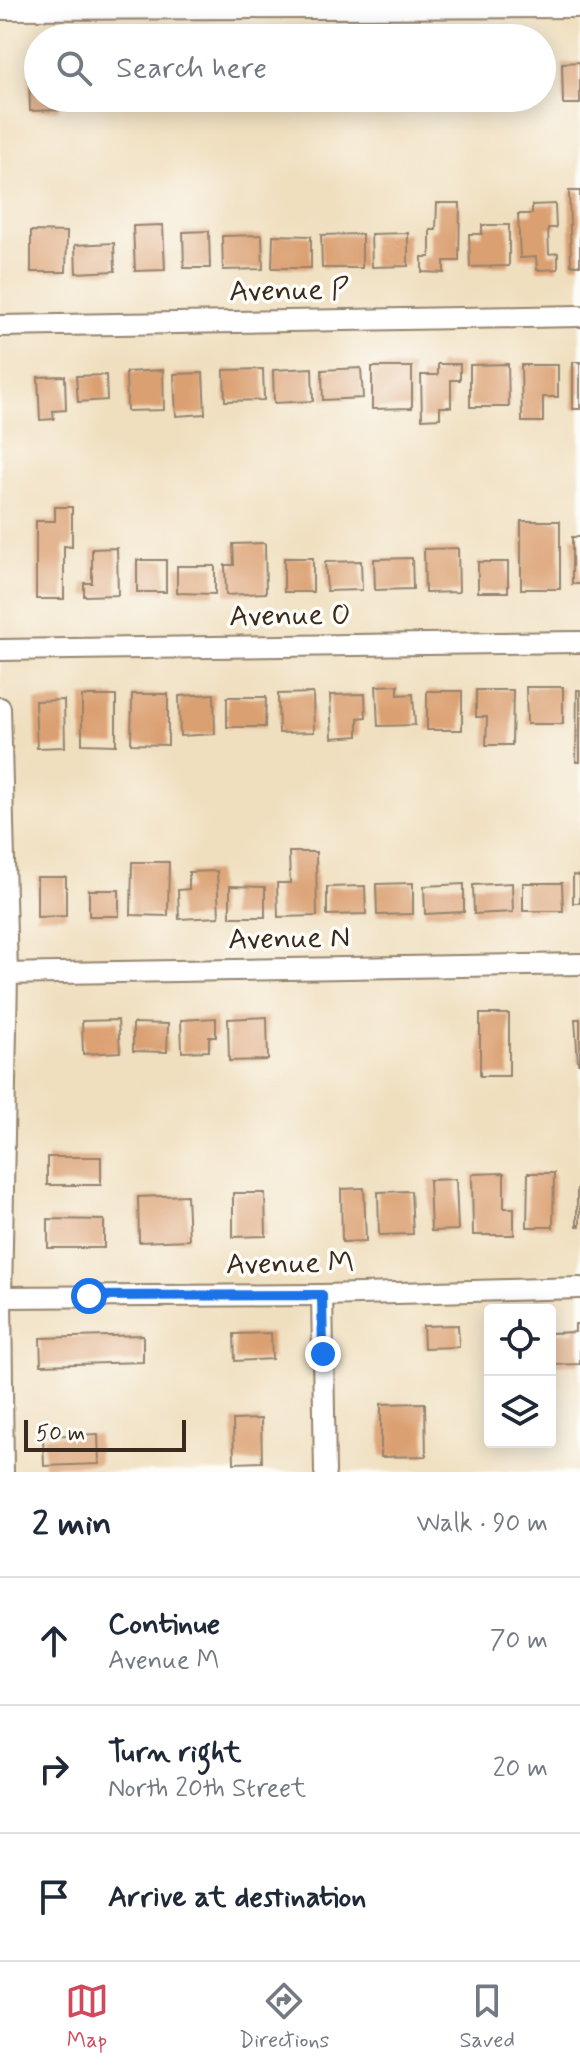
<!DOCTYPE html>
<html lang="en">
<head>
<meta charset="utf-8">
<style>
  :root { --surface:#fff; --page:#f6f6f7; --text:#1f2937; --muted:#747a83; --line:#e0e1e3; --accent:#d1495b }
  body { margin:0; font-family:Mynerve,sans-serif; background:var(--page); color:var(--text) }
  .controls { position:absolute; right:24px; bottom:24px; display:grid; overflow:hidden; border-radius:8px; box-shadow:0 4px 20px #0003 }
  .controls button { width:72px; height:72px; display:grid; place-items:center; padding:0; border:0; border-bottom:2px solid var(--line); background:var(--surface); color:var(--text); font:40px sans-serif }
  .scale { position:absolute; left:24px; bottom:20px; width:162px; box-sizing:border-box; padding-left:8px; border:4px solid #3b2a1e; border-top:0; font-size:22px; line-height:28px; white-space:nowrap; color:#3b2a1e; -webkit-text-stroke:6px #fdfcf7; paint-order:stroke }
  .stop { position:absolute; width:24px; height:24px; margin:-18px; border:6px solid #1a73e8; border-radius:50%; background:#fff }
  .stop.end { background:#1a73e8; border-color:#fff; box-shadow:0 2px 8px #0008 }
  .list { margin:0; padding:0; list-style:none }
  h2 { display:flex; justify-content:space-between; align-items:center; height:104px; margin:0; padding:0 32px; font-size:34px }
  h2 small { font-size:26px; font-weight:400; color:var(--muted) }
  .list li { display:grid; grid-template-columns:52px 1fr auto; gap:24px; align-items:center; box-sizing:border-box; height:128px; padding:0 32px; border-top:2px solid var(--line) }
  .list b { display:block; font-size:30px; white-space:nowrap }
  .list p { margin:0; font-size:26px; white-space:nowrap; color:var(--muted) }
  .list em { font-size:26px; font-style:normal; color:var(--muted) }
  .icon { flex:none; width:44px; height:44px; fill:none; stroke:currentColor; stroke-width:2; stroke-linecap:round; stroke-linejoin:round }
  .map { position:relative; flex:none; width:580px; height:1472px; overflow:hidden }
  .search { position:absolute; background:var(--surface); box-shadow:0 4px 20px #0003; left:24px; right:24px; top:24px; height:88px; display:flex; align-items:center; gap:20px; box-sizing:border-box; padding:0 28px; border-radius:44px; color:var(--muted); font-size:30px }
  .sheet { height:488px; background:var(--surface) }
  nav { display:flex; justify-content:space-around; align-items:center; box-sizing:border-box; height:112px; border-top:2px solid var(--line); background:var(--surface); font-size:22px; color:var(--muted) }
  nav a { display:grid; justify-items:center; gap:4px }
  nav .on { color:var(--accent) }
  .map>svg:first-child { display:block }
  .building { fill:#dba072 }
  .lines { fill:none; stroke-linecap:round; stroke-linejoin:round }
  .minor-casing { stroke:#96846e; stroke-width:24 }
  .tertiary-casing { stroke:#96846e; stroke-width:28 }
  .minor { stroke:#fff; stroke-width:20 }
  .tertiary { stroke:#fff; stroke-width:24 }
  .route { stroke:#1a73e8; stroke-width:10 }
  .labels { text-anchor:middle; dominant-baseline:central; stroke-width:7; stroke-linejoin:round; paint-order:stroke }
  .street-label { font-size:30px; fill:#3b2a1e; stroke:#fdfcf7 }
</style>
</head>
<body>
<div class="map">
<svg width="580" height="1472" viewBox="0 0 580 1472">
  <rect width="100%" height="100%" fill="#fdfcf7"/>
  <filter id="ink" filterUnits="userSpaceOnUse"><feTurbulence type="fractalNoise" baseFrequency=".0125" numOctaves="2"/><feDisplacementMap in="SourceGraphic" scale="16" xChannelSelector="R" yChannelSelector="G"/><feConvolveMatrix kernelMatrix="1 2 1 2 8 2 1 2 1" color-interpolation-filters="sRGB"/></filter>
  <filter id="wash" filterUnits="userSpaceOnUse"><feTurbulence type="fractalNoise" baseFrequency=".006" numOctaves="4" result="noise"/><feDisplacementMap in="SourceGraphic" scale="32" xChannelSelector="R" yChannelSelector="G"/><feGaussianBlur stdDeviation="1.8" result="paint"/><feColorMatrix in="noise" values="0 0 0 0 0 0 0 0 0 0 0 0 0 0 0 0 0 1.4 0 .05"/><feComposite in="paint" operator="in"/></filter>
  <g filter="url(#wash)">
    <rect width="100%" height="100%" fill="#f0dfbf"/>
    <g id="blocks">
      <g class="building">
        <path d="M580,62V104H563L562,63Z"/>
        <path d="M29,72H38V98H59V110L30,111Z"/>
        <path d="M333,98H362V105L333,106Z"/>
        <path d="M469,98H497V102L469,103Z"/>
        <path d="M569,191H580V265H571Z"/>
        <path d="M437,203H460L459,261H444V273L422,272V257H430V230H436Z"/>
        <path d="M555,204L556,228H548L549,254L558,253V269L537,270L536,257L520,258L518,214H532V205Z"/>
        <path d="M163,225L165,270L135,271L133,226Z"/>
        <path d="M482,225H509V266L470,267L469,234H482Z"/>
        <path d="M31,231L67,232L66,272H31Z"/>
        <path d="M209,231L210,268H184L183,232Z"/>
        <path d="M408,233V266L372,267L371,234Z"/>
        <path d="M362,234V268H322L321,235Z"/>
        <path d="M262,235L263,269L223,270L222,236Z"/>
        <path d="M273,235L311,236V268H272Z"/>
        <path d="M114,243L115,271L76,273L75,245Z"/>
        <rect x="573" y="362" width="7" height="47"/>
        <path d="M438,364H460V380H451V407H440V418L422,419L421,375H438Z"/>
        <path d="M508,364L509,407H470V365Z"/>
        <path d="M521,365H558V397H543V422H522Z"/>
        <path d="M372,367H412V408L372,409Z"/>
        <path d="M312,368L313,401L274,403L273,370Z"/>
        <path d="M361,368L363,398L323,400L322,370Z"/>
        <path d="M263,369L264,400L225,401L224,370Z"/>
        <path d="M163,370L164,410L127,411L126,372Z"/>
        <path d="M203,373L205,414L176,416L174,374Z"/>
        <path d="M106,375L107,400L78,402L76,376Z"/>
        <path d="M65,376L66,410L53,411L54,419L40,420L38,377Z"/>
        <path d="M55,507H72V547L64,546V599H36V521H55Z"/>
        <rect x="521" y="521" width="39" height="68"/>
        <rect x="572" y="537" width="8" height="47"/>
        <path d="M265,543L266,593L226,595L225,565H234L233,544Z"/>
        <path d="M117,548L118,595L84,596V583H92V549Z"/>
        <path d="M458,548L459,592L425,593L424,549Z"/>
        <rect x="284" y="558" width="29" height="34"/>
        <path d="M412,558L413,589L375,590L374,559Z"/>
        <rect x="137" y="560" width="29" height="32"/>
        <path d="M361,561L362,590L327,591L325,562Z"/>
        <rect x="478" y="562" width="30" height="30"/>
        <path d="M177,566H215V594L177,593Z"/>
        <path d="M398,685V695L413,694L415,725L378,726L376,686Z"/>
        <path d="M526,687H563V724H527Z"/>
        <path d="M476,690H513L512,745H486L487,717H476Z"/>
        <path d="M577,690H580V762H576Z"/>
        <rect x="427" y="691" width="35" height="39"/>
        <path d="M313,693L314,732L279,733L278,694Z"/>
        <path d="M132,694H168V745L131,744Z"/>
        <path d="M214,694L215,734L180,736L179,696Z"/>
        <path d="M365,694L366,717L358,718V736L332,738L330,695Z"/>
        <path d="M82,696H116V745L82,744Z"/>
        <path d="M227,697H266L265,727H227Z"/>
        <path d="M64,700L65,747L37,748L35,701Z"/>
        <path d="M289,852H316L317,916L278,917L277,883H290Z"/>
        <path d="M132,862H169L168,916L131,915Z"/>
        <path d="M217,871L219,917L179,919L178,890L189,889V872Z"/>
        <path d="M573,875L580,876V903H573Z"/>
        <path d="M37,877H66V916L37,917Z"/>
        <path d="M413,883V914L377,915L376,884Z"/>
        <path d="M512,883L513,912L474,914L473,885Z"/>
        <path d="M523,883H562L563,911H523Z"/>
        <path d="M464,884V912L425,914L424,886Z"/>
        <path d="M230,886L265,887V917H230Z"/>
        <path d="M365,886L366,914L327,915V887Z"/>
        <rect x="89" y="890" width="30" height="26"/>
        <rect x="480" y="1014" width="29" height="62"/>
        <path d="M267,1017L268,1060L229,1061L228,1019Z"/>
        <path d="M216,1018V1037H209V1051L182,1052L181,1020Z"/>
        <path d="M575,1019H580V1063H578Z"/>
        <path d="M118,1020L120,1052L83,1054L82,1021Z"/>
        <path d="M133,1023L168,1024L167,1052L133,1051Z"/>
        <rect x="47" y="1157" width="54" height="28"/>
        <path d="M504,1173V1208H514V1235H473L472,1174Z"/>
        <path d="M528,1173H554L553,1227H527Z"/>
        <path d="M456,1179L458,1230L431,1231L429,1180Z"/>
        <path d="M364,1188L366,1241L342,1242L341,1189Z"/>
        <rect x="577" y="1189" width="3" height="37"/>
        <path d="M411,1191L413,1234L379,1235L378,1192Z"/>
        <path d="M233,1193H265L266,1236L233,1237Z"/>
        <path d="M187,1195L189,1240L139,1242L138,1197Z"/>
        <path d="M48,1219L104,1220V1248H48Z"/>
        <path d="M575,1324H580V1364L550,1365V1333L575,1332Z"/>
        <path d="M458,1325L459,1347L424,1348L423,1326Z"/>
        <path d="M271,1333L272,1359L235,1361L234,1334Z"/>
        <path d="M143,1335V1362L41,1365L40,1338Z"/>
        <path d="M425,1403L426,1456L381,1457V1404Z"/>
        <path d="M261,1419L262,1462L234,1463L233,1420Z"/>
        <path d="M98,1434L99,1464L44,1466L43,1436Z"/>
      </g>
    </g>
  </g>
  <g filter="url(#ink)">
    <use href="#blocks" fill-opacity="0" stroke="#96846e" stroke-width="2"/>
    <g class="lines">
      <defs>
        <g id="minor">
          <path d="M0,326L580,316"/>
          <path d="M0,650L580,642"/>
          <path d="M0,708L7,974L1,1297L3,1472"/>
          <path d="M0,974L580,964"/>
          <path d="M322,1295L325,1472"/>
          <path d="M0,1297L322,1295L580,1288"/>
        </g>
        <path id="tertiary" d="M0,7L580,5"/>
      </defs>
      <use href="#minor" class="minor-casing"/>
      <use href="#tertiary" class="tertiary-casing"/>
      <use href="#minor" class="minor"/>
      <use href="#tertiary" class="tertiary"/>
    </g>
  </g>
  <g class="lines" filter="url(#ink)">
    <path class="route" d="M89,1296L322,1295L323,1354"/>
  </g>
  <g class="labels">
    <g class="street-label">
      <text transform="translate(289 291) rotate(-1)">Avenue P</text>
      <text transform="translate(290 616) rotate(-1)">Avenue O</text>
      <text transform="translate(289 939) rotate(-1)">Avenue N</text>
      <text transform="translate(290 1264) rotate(-1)">Avenue M</text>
    </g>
  </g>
</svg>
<div class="controls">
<button><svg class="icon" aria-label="locate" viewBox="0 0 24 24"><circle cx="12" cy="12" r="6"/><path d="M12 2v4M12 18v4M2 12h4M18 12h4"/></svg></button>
<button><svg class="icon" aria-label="layers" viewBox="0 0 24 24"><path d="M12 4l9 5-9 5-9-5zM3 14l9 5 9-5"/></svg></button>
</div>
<div class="scale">50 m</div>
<div class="stop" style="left:89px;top:1296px"></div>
<div class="stop end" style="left:323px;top:1354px"></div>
<div class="search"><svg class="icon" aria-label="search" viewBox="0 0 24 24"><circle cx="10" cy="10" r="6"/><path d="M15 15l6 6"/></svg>Search here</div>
</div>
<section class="sheet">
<h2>2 min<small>Walk · 90 m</small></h2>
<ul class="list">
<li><svg class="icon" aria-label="ahead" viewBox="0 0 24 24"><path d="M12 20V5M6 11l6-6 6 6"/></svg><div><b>Continue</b><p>Avenue M</p></div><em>70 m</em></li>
<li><svg class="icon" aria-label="right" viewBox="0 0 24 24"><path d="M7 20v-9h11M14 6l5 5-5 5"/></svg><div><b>Turn right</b><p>North 20th Street</p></div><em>20 m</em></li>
<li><svg class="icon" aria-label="arrive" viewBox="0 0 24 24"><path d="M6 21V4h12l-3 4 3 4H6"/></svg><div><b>Arrive at destination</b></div></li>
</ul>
</section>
<nav>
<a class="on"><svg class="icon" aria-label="map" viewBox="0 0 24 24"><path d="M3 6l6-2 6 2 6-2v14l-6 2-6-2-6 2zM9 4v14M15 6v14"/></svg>Map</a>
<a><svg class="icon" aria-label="directions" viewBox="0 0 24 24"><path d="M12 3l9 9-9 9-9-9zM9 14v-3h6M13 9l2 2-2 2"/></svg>Directions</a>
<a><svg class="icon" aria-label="saved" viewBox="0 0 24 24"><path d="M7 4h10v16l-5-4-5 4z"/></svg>Saved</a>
</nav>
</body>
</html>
